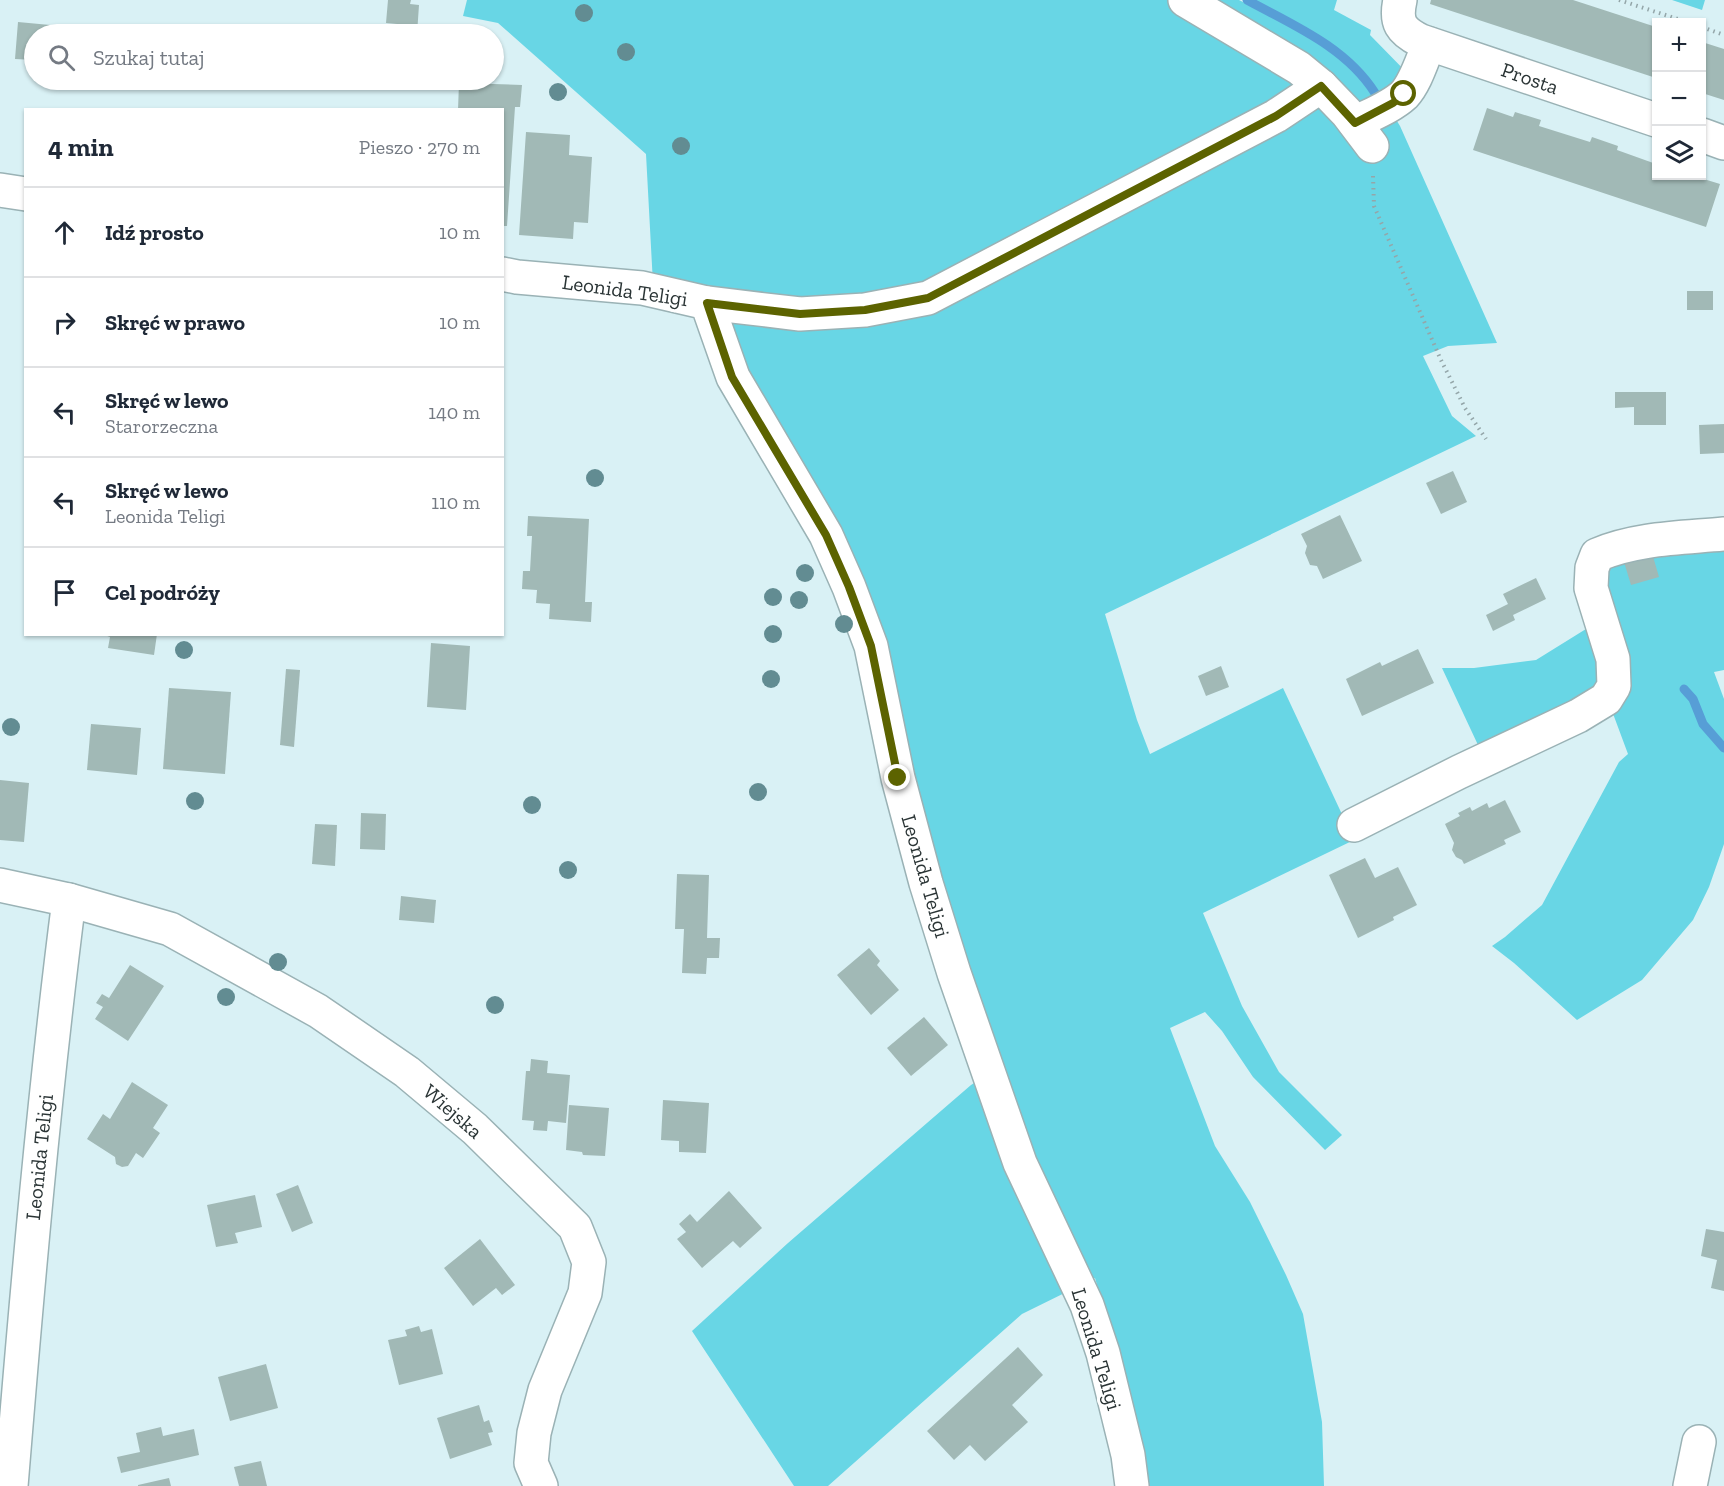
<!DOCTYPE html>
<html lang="pl">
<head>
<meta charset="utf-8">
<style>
  :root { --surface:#fff; --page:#f2f2f3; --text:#1f2937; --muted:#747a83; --line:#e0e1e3 }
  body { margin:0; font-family:"Zilla Slab",serif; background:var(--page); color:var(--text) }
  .controls { position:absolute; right:18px; top:18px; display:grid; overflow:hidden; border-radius:0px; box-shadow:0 2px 4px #0004 }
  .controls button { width:54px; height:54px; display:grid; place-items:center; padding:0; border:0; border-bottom:2px solid var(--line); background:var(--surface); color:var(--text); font:30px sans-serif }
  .stop { position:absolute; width:18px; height:18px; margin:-14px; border:4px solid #5c6300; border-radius:50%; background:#fff }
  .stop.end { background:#5c6300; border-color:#fff; box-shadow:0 2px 6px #0008 }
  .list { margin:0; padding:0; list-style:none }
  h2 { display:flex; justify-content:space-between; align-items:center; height:78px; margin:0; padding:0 24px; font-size:26px }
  h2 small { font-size:20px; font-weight:400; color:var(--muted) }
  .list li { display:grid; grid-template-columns:39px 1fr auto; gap:18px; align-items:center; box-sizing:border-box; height:90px; padding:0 24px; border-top:2px solid var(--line) }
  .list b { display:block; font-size:22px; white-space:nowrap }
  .list p { margin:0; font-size:20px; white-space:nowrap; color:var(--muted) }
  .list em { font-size:20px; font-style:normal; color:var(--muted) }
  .icon { flex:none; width:33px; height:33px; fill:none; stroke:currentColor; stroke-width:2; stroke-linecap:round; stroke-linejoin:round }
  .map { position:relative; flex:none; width:1724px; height:1486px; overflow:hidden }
  .search { position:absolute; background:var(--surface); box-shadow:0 2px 4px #0004; left:24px; top:24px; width:480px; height:66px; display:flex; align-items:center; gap:15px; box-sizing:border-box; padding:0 21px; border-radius:33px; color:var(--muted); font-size:22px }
  .panel { position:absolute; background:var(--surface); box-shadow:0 2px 4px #0004; left:24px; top:108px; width:480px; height:528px; border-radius:0px }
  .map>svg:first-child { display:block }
  .green { fill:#68d6e5 }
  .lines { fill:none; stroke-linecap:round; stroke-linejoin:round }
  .stream { stroke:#579ed6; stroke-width:9 }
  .building { fill:#a1b9b6 }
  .minor-casing { stroke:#9ab2b5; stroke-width:36 }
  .path { stroke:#94a6a9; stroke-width:4; stroke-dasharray:1.5 4.5; stroke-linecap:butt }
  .minor { stroke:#fff; stroke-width:33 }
  .tree { fill:#628c92 }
  .route { stroke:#5c6300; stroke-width:8 }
  .labels { text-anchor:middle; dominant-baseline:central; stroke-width:6; stroke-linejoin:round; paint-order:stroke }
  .street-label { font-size:21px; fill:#2a3435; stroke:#fff }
</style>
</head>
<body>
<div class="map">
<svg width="1724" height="1486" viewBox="0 0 1724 1486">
  <rect width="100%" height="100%" fill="#d9f1f5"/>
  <g class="green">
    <path d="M467,0H1239C1287,25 1343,46 1373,94L1377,91C1345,44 1300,25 1251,0H1337L1334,10L1371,30L1370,35L1415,81L1389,108L1400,126L1497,343L1448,346L1423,356L1452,416L1476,436L1105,614L1137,720L1150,754L1283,688L1354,840L1203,913L1242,1006L1279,1072L1342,1135L1325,1150L1253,1077L1222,1031L1205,1012L1170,1028L1215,1146L1250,1202L1286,1275L1303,1314L1322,1422L1324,1486H1123L1117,1354L1095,1278L1022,1314L828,1486H794L692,1331L788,1243L971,1085L1001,1066L940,910L883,657L716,330L653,284L646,154L498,23L463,16Z"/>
    <path d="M1672,0H1705L1702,10Z"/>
    <path d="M1724,542V670L1714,672L1724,699V844L1709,887L1693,920L1642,980L1577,1020L1514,963L1492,946L1505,937L1542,905L1619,762L1628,754L1612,711L1606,602V574L1613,563Z"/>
    <path d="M1594,624L1602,677L1583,704L1516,735L1478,745L1442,668H1474L1536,660Z"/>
  </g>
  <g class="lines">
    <g class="stream">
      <path d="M1247,0C1293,25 1346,47 1375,93"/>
      <path d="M1684,689L1693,699L1703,724L1724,748"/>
    </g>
  </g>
  <g class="building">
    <path d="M388,0H411L410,4L419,5L417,34H397V24L386,23Z"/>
    <path d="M1431,0H1573L1656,27V78L1430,4Z"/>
    <path d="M18,22L50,25L49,34H34V60L15,59Z"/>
    <path d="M1702,42L1724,49V100L1702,93Z"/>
    <path d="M459,83L522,85L520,107H515L507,226H502V110H458Z"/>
    <path d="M1487,108L1513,117L1515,112L1541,120L1539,126L1590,142L1592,137L1618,146L1617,150L1656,164V176H1694L1720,184L1706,227L1473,150Z"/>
    <path d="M526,132L570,135L569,155L592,157L588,223L574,222L573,239L519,235Z"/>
    <rect x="1687" y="291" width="26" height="19"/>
    <path d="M1615,392H1666V425H1634V407L1615,408Z"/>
    <path d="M1724,424V453L1700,454L1699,425Z"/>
    <path d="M1453,471L1467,502L1441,514L1426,483Z"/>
    <path d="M1340,515L1362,561L1323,579L1317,566L1310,565L1305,553L1307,546L1301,534Z"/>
    <path d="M528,516L589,519L585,602H592L591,622L549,619L550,604L536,603L537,590L522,589L523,571H530L532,536H527Z"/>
    <path d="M1652,553L1659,577L1631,585L1624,562Z"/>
    <path d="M1536,578L1546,599L1513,615L1515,620L1493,631L1486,615L1508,604L1503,594Z"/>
    <path d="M102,634H157L154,655L108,648L110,637Z"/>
    <path d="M431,643L470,646L466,710L427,707Z"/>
    <path d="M1418,649L1434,683L1362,716L1346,679L1380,662L1382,666Z"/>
    <path d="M1221,666L1229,687L1206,696L1198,676Z"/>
    <path d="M286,669L300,670L294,747L280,745Z"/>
    <path d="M169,688L231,692L225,774L163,769Z"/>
    <path d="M91,724L141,728L137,775L87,770Z"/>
    <path d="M0,780L29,783L24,842L0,840Z"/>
    <path d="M1505,800L1521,832L1504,840L1506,844L1464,864L1462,860L1456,857L1452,850L1454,843L1445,824L1460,816L1458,813L1470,807L1472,811L1487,803L1489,808Z"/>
    <path d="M361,813L386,814L385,850L360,849Z"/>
    <path d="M315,824L337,825L335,866L312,864Z"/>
    <path d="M1365,858L1375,878L1398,867L1417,905L1393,917L1394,920L1358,938L1329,875Z"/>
    <path d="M677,874L709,875L707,938H720L719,958H707L706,974L682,973L684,929H675Z"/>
    <path d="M401,896L436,900L434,923L399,920Z"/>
    <path d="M869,948L880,961L877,965L899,990L871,1015L837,975Z"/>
    <path d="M130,965L164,986L128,1041L95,1019L103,1007L96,1003L102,994L109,998Z"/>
    <path d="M924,1017L948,1045L911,1076L887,1048Z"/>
    <path d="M531,1059L548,1061L547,1073L570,1075L566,1123L548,1121L547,1131L533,1130L534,1121L522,1120L526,1071H530Z"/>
    <path d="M132,1082L168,1105L153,1128L160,1133L143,1158L136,1153L128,1166L122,1167L116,1164L115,1157L87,1139L103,1114L110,1119Z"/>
    <path d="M663,1100L709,1103L706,1153L679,1152V1141L661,1140Z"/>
    <path d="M569,1105L609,1108L605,1156L583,1155L582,1152L566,1150Z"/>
    <path d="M298,1185L313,1223L292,1232L276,1194Z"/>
    <path d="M729,1191L762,1228L740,1248L733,1241L702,1268L677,1239L686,1232L679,1224L690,1214L697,1222Z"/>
    <path d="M255,1195L262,1227L235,1233L238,1243L216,1247L207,1205Z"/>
    <path d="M1706,1229L1724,1232V1291L1711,1288L1717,1260L1701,1256Z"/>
    <path d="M480,1239L515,1285L502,1295L496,1288L473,1306L444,1268Z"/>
    <path d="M419,1326L421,1332L432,1329L443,1374L399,1385L388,1340L407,1336L405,1330Z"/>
    <path d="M1018,1347L1043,1375L1012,1405L1028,1422L985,1461L970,1445L954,1460L927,1431Z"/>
    <path d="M266,1364L278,1408L230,1421L218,1377Z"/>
    <path d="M479,1405L484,1422L489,1420L493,1432L488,1433L492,1445L450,1459L437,1418Z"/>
    <path d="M161,1427L163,1436L194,1429L199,1455L121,1473L117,1457L140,1452L136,1433Z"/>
    <path d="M261,1461L267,1486H239L234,1467Z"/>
    <path d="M169,1478L171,1486H138V1485Z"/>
  </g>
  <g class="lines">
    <defs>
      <g id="minor">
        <path d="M1400,0C1395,23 1401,31 1421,41L1656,120"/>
        <path d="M1321,86L1347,113L1372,146"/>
        <path d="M1355,123C1370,115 1391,107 1404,95C1416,82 1422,60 1429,44"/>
        <path d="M1702,135L1724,143"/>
        <path d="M0,190L26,194"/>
        <path d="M502,274L517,277L642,288L707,303L733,377L826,535L849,587L871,646L898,778L926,883L954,973L1020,1163L1087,1305L1103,1353L1128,1455L1132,1486"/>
        <path d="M707,303L800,314L865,310L928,298L1276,116L1321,86L1299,68L1185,0"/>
        <path d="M1354,825L1459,772L1578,716L1606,699L1614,686L1613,659L1591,588L1592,568L1597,555C1637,538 1682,538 1724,534"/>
        <path d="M0,885L69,900L170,929L318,1011L407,1072L475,1129L575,1227L589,1262L585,1293L545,1390L534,1433L531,1463L541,1486"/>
        <path d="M11,1486C27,1290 44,1095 69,900"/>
        <path d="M1690,1486L1699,1442"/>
      </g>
    </defs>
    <use href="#minor" class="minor-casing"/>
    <g class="path">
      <path d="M1619,0L1687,22"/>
      <path d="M1702,27L1724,35"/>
      <path d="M1373,176L1374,206L1440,358L1465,408L1486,439"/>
    </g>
    <use href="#minor" class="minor"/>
  </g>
  <g class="tree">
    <circle cx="584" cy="13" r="9"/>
    <circle cx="626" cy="52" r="9"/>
    <circle cx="558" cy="92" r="9"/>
    <circle cx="681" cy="146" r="9"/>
    <circle cx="595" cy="478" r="9"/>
    <circle cx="805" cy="573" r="9"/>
    <circle cx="773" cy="597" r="9"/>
    <circle cx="799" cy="600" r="9"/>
    <circle cx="844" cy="624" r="9"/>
    <circle cx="773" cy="634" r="9"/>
    <circle cx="184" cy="650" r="9"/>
    <circle cx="771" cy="679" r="9"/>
    <circle cx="11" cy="727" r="9"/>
    <circle cx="758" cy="792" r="9"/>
    <circle cx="195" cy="801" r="9"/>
    <circle cx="532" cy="805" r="9"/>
    <circle cx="568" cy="870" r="9"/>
    <circle cx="278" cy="962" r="9"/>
    <circle cx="226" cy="997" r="9"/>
    <circle cx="495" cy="1005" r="9"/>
  </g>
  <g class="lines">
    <path class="route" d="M898,778L871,646L849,587L826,535L732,377L707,303L800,314L865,310L928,298L1276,116L1321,86L1355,123L1393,103L1404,94"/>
  </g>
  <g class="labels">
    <g class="street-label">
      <text transform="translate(1530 78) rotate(19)">Prosta</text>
      <text transform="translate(625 290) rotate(8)">Leonida Teligi</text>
      <text transform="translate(926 876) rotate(74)">Leonida Teligi</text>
      <text transform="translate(453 1111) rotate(41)">Wiejska</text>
      <text transform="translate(39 1157) rotate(-84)">Leonida Teligi</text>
      <text transform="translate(1097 1349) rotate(73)">Leonida Teligi</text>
    </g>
  </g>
</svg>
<div class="controls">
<button>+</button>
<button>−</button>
<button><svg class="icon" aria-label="layers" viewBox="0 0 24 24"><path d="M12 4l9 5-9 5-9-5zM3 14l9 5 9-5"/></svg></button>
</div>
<div class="stop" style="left:1404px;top:94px"></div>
<div class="stop end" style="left:898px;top:778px"></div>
<div class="search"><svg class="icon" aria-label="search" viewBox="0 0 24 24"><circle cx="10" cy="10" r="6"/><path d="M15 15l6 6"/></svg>Szukaj tutaj</div>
<section class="panel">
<h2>4 min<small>Pieszo · 270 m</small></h2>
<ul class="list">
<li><svg class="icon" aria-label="ahead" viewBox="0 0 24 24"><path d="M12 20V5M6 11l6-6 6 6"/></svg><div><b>Idź prosto</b></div><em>10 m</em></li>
<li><svg class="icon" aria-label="right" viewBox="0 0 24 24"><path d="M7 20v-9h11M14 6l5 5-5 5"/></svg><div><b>Skręć w prawo</b></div><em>10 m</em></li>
<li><svg class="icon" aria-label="left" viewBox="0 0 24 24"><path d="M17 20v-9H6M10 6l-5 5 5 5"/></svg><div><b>Skręć w lewo</b><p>Starorzeczna</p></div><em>140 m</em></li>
<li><svg class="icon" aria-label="left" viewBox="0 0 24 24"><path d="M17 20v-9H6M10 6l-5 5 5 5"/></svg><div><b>Skręć w lewo</b><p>Leonida Teligi</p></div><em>110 m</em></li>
<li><svg class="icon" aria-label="arrive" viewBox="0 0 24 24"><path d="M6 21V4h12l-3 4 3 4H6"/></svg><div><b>Cel podróży</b></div></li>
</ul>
</section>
</div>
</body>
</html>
